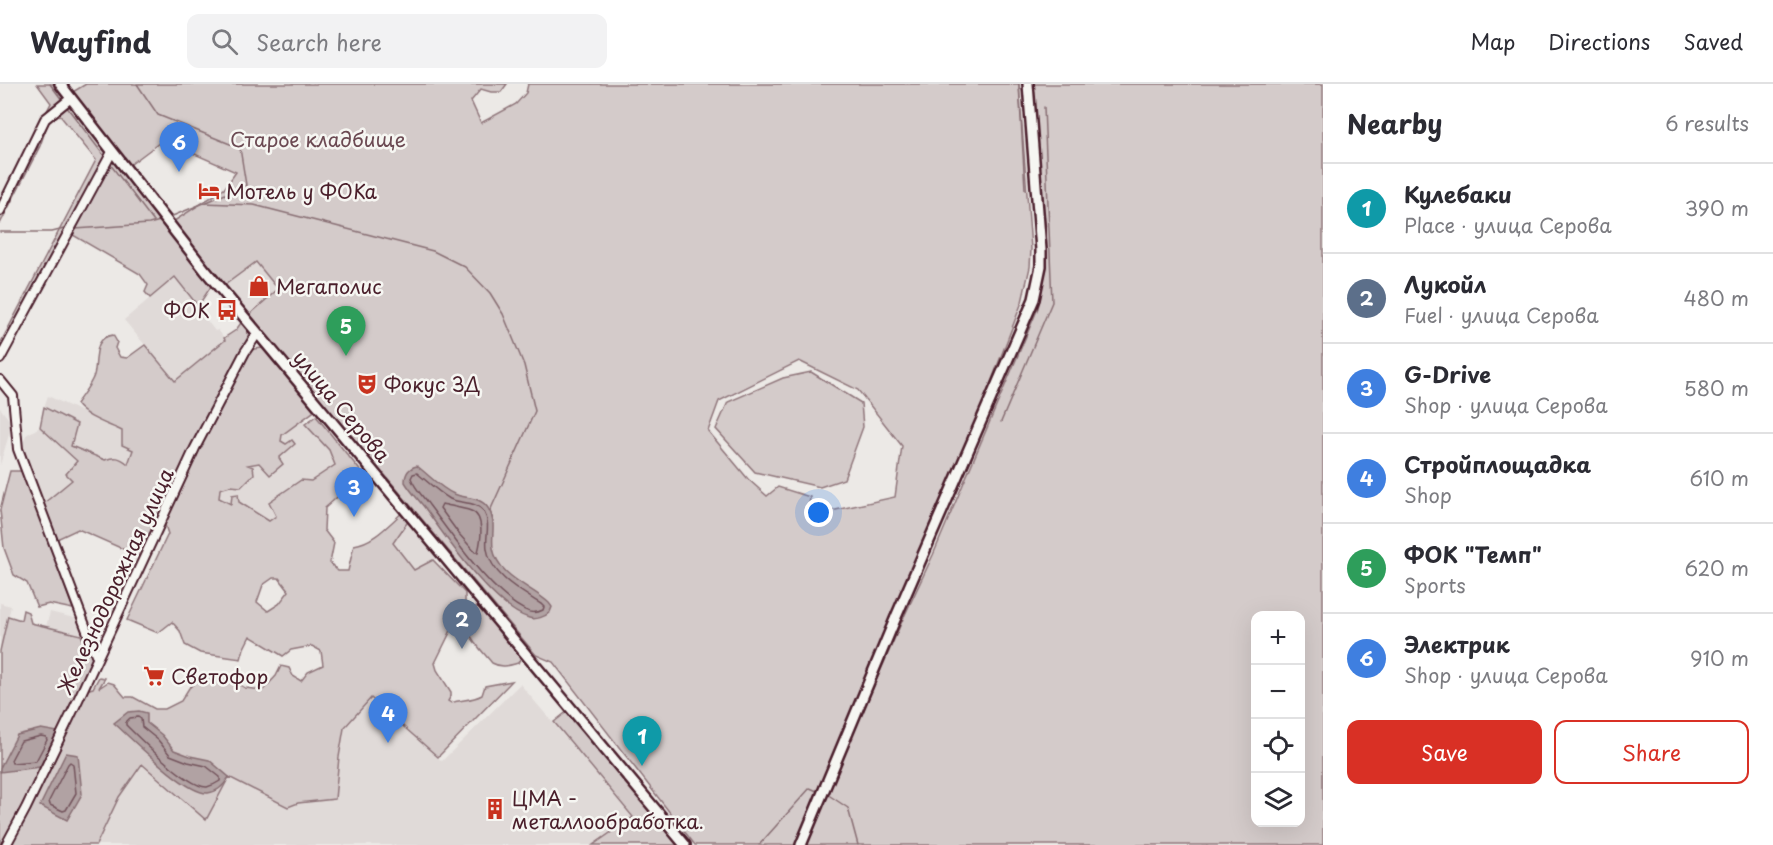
<!DOCTYPE html>
<html lang="en">
<head>
<meta charset="utf-8">
<style>
  :root { --surface:#fff; --page:#f2f2f3; --text:#2b2b33; --muted:#7c7c81; --line:#e1e1e2; --accent:#d93025 }
  body { margin:0; font-family:"Playpen Sans",sans-serif; background:var(--page); color:var(--text) }
  .controls { position:absolute; right:18px; bottom:18px; display:grid; overflow:hidden; border-radius:12px; box-shadow:0 6px 24px #0002 }
  .controls button { width:54px; height:54px; display:grid; place-items:center; padding:0; border:0; border-bottom:2px solid var(--line); background:var(--surface); color:var(--text); font:30px sans-serif }
  .you { position:absolute; left:819px; top:429px; width:21px; height:21px; margin:-15px; border:4px solid #fff; border-radius:50%; background:#1a73e8; box-shadow:0 0 0 9px #1a73e833 }
  .badge { display:grid; place-items:center; width:39px; height:39px; border-radius:50%; background:var(--accent); color:#fff; font-size:20px; font-weight:700 }
  .pin { position:absolute; translate:-50% -50px; filter:drop-shadow(0 2px 3px #0008) }
  .pin::after { content:''; position:absolute; top:32px; width:21px; height:18px; background:inherit; clip-path:polygon(0 0,100% 0,50% 100%) }
  .list { margin:0; padding:0; list-style:none }
  h2 { display:flex; justify-content:space-between; align-items:center; height:78px; margin:0; padding:0 24px; font-size:26px }
  h2 small { font-size:20px; font-weight:400; color:var(--muted) }
  .list li { display:grid; grid-template-columns:39px 1fr auto; gap:18px; align-items:center; box-sizing:border-box; height:90px; padding:0 24px; border-top:2px solid var(--line) }
  .list b { display:block; font-size:22px; white-space:nowrap }
  .list p { margin:0; font-size:20px; white-space:nowrap; color:var(--muted) }
  .list em { font-size:20px; font-style:normal; color:var(--muted) }
  .actions { display:flex; gap:12px; padding:18px 24px }
  .actions a { flex:1; padding:14px 0; border:2px solid var(--accent); border-radius:12px; text-align:center; font-size:21px; color:var(--accent) }
  .actions .main { background:var(--accent); color:#fff }
  .icon { flex:none; width:33px; height:33px; fill:none; stroke:currentColor; stroke-width:2; stroke-linecap:round; stroke-linejoin:round }
  .map { position:relative; flex:none; width:1323px; height:761px; overflow:hidden }
  header { display:flex; align-items:center; gap:36px; box-sizing:border-box; height:84px; padding:0 30px; background:var(--surface); border-bottom:2px solid var(--line) }
  header strong { font-size:28px }
  nav { display:flex; gap:33px; margin-inline-start:auto; font-size:21px }
  .search { width:420px; height:54px; background:var(--page); display:flex; align-items:center; gap:15px; box-sizing:border-box; padding:0 21px; border-radius:12px; color:var(--muted); font-size:22px }
  main { display:flex }
  aside { flex:1; background:var(--surface) }
  .map>svg:first-child { display:block }
  .built { fill:#e0dad8 }
  .green { fill:#d4cbca; stroke:#8f757a; stroke-width:1.5; fill-rule:evenodd }
  .water { fill:#b1a2a3; stroke:#886e73; stroke-width:1.5 }
  .lines { fill:none; stroke-linecap:round; stroke-linejoin:round }
  .shore { stroke:#73535b; stroke-width:1.5 }
  .stream { stroke:#886e73; stroke-width:1.5 }
  .minor-casing { stroke:#4a1f2b; stroke-width:12 }
  .major-casing { stroke:#4a1f2b; stroke-width:14 }
  .minor { stroke:#f6f6f2; stroke-width:8 }
  .major { stroke:#f6f6f2; stroke-width:9 }
  .labels { text-anchor:middle; dominant-baseline:central; stroke-width:5; stroke-linejoin:round; paint-order:stroke }
  .park-label { font-size:20px; fill:#6c4a53; stroke:#f6f6f2 }
  .poi-label { font-size:20px; fill:#4a1f2b; stroke:#f6f6f2; text-anchor:start }
  .street-label { font-size:20px; fill:#4a1f2b; stroke:#f6f6f2 }
</style>
</head>
<body>
<header>
<strong>Wayfind</strong>
<div class="search"><svg class="icon" aria-label="search" viewBox="0 0 24 24"><circle cx="10" cy="10" r="6"/><path d="M15 15l6 6"/></svg>Search here</div>
<nav><a>Map</a><a>Directions</a><a>Saved</a></nav>
</header>
<main>
<div class="map">
<svg width="1323" height="761" viewBox="0 0 1323 761">
  <rect width="100%" height="100%" fill="#ece9e6"/>
  <filter id="ink" filterUnits="userSpaceOnUse"><feTurbulence type="fractalNoise" baseFrequency=".0167" numOctaves="2"/><feDisplacementMap in="SourceGraphic" scale="12" xChannelSelector="R" yChannelSelector="G"/><feConvolveMatrix kernelMatrix="1 2 1 2 8 2 1 2 1" color-interpolation-filters="sRGB"/></filter>
  <g filter="url(#ink)">
    <g class="built">
      <path d="M256,177L278,205L247,233L222,203Z"/>
      <path d="M175,193L206,232L205,234L215,247L218,246L226,256L175,297L124,236Z"/>
      <path d="M268,300L349,387L262,482L193,412Z"/>
      <path d="M48,312L122,347L133,365L128,380L113,373L105,376L70,362L77,340L44,323Z"/>
      <path d="M0,324L11,338L10,347L0,381Z"/>
      <path d="M40,343L77,377L72,396L40,423L17,354L24,357L26,351Z"/>
      <path d="M409,436L440,472L415,487L392,459Z"/>
      <path d="M0,519L11,522L0,567Z"/>
      <path d="M50,528L78,535L81,551L46,543Z"/>
      <path d="M520,600L633,733L593,761H96L119,713L142,680L206,736L229,693L288,722L298,719L335,715L339,673L344,644L371,614L442,677Z"/>
    </g>
    <g class="green">
      <path d="M37,0H56L67,15L42,35L0,124V117L51,19Z"/>
      <path d="M86,0H507L501,8H491L481,5L471,17L481,39L516,20L526,9L528,0H1019L1031,165L1030,183L1022,218L935,443L797,761H695L553,578L536,571L384,390L380,392L247,233L278,205L256,178L222,203L171,139L224,105L236,88L163,56L127,83L71,9ZM799,277L858,306L902,362L895,413L808,432L810,413L778,403L767,412L748,395L708,347L719,317Z"/>
      <path d="M1032,0H1323V761H805L903,535L933,471L1038,224L1047,181L1046,146L1038,99ZM1256,532H1300V738H1256Z"/>
      <path d="M70,18L212,201L198,222L175,193L150,214L145,208L148,201L140,190L68,148L0,271V260L96,76L58,29L49,36L40,62L0,140V132L32,69L38,65C35,43 55,30 70,18Z"/>
      <path d="M243,236L247,241L248,253L141,473L78,445L57,455L43,420L72,396L66,390L77,377L40,343L44,323L77,340L71,362L105,376C115,372 120,373 128,380L133,366L122,361V347C108,340 86,334 76,320C82,311 91,301 94,291C98,277 92,253 113,251L117,258L115,264L120,273L127,274L145,261L175,297L225,256L224,254L236,246Z"/>
      <path d="M263,264L268,267L317,325L282,351L281,357L286,360L292,356L295,360L279,374L283,380L270,391L259,379L248,381L253,383L254,390L241,403L230,402L220,405L219,414L231,420L232,411L238,410L239,418L269,437L276,432L269,418L301,396L311,397L335,381L329,366L305,340L316,332L363,390L325,424L324,446L334,459L330,479L338,487H348L354,461C374,458 388,441 403,428L409,436L393,459L414,486L433,476L465,509V518L435,579L437,586L451,608V612L448,617L451,619C462,615 471,617 482,611L485,602L512,597L438,673L371,614L344,644L339,673L335,715L298,719L288,723L229,693L206,736L142,680L119,713L96,761H0V567L8,532L21,536L23,526L28,528L31,539L81,551L92,575L78,606L82,607L93,604L99,593L105,594L99,604L108,598L114,600L125,613H133L155,625H165L181,617L189,604L206,590L227,593L245,604L263,606L276,592L281,582L289,584L293,592L301,597L308,588L323,581L321,567L312,562L291,566L283,572L250,552L244,564L241,575L200,569L185,561L180,547L172,538L158,549L127,536L168,450L164,438L197,365L247,270L254,265ZM273,494H279L289,507L279,520L268,527L257,518L263,501Z"/>
      <path d="M811,288L861,319L863,343L844,395L820,403L755,388L716,345L728,318L783,294Z"/>
      <path d="M10,387H23L73,525L49,520L37,523L27,499L14,491L4,464L0,426Z"/>
      <path d="M474,523L482,524L522,571L518,579C508,582 501,584 492,579C481,565 451,538 474,523Z"/>
      <path d="M569,626L682,761H593L633,733L554,638Z"/>
    </g>
    <g class="water">
      <path d="M417,382C429,391 440,404 454,410C466,415 480,412 488,424C497,437 491,450 493,464C498,493 531,502 549,519L552,523L550,528C545,533 536,536 529,534C494,524 446,454 425,424C418,415 411,408 405,398C405,390 408,384 417,382Z"/>
      <path d="M139,627L147,629V639L162,651L174,666L190,672L209,676L229,693C225,700 218,708 208,709C187,711 131,654 114,639L128,628Z"/>
      <path d="M41,645L58,648L40,683L0,688V684L17,651Z"/>
      <path d="M66,669L78,671L82,710L67,736L40,722Z"/>
    </g>
    <g class="lines">
      <g class="shore">
        <path d="M417,389C428,398 438,408 450,415C461,420 477,417 484,428C491,440 485,452 487,465C491,492 521,507 541,520L544,523L543,526C539,528 534,529 530,528C495,516 451,450 429,421C423,412 415,405 411,394L413,390Z"/>
        <path d="M442,420C450,422 462,424 471,427C485,432 481,457 478,468H475L459,450L440,424Z"/>
        <path d="M138,633L141,635L142,643L158,656L170,671L188,678L206,682L220,693V697C217,699 211,702 207,703C189,704 139,654 126,641V638L130,634Z"/>
        <path d="M41,652L46,653L47,656L36,677L12,679L11,676L21,657Z"/>
        <path d="M70,678L73,680L76,709L66,726L63,727L50,721L49,717L68,680Z"/>
      </g>
      <g class="stream">
        <path d="M50,0L62,16"/>
        <path d="M137,0L158,31L240,64L246,101L207,118"/>
        <path d="M1019,0L1025,105"/>
        <path d="M66,22L105,73"/>
        <path d="M110,80L154,138"/>
        <path d="M170,133L204,119L254,121L433,167L465,183L490,209L503,230L524,281L535,327L490,427"/>
        <path d="M75,145L149,140L160,137"/>
        <path d="M0,148H52L68,144"/>
        <path d="M1001,338L1052,218L1044,23"/>
        <path d="M830,712L848,724L858,761"/>
        <path d="M759,761L810,704L817,707"/>
      </g>
      <defs>
        <g id="minor">
          <path d="M0,127L45,35L71,14"/>
          <path d="M0,275L112,68"/>
          <path d="M0,296L13,312L18,365L97,573"/>
          <path d="M6,761L26,724L78,616L195,364L245,268L257,250"/>
        </g>
        <g id="major">
          <path d="M60,0L205,186L685,761"/>
          <path d="M801,761L896,533L1034,215L1041,182V166L1028,0"/>
        </g>
      </defs>
      <use href="#minor" class="minor-casing"/>
      <use href="#major" class="major-casing"/>
      <use href="#minor" class="minor"/>
      <use href="#major" class="major"/>
    </g>
  </g>
  <defs>
    <symbol id="hotel-bare" viewBox="-9 -9 18 18"><path d="M-6-4.5h1.5V1H6V5H4.5V3h-9V5H-6ZM-4 0a1.8 1.8 0 1 1 3.6 0ZM.5 0V-2.5h3Q6-2.5 6 0Z" fill="#c8321e" stroke="#f6f6f2" stroke-width="2.5" paint-order="stroke"/></symbol>
    <symbol id="shop-bare" viewBox="-9 -9 18 18"><path d="M-5-2.5h2.3a2.7 3.5 0 0 1 5.4 0H5L5.5 6h-11ZM-1.5-2.5h3a1.5 2.3 0 0 0-3 0Z" fill="#c8321e" stroke="#f6f6f2" stroke-width="2.5" paint-order="stroke"/></symbol>
    <symbol id="bus-bare" viewBox="-9 -9 18 18"><path d="M-5-6H5V4H4V6H2V4H-2V6H-4V4H-5ZM-3.5-4V0h7V-4ZM-3.5 1.2v1.5H-2V1.2ZM2 1.2v1.5H3.5V1.2Z" fill="#c8321e" stroke="#f6f6f2" stroke-width="2.5" paint-order="stroke"/></symbol>
    <symbol id="theatre-bare" viewBox="-9 -9 18 18"><path d="M-5-5.5Q0-4 5-5.5V0Q5 5 0 6Q-5 5-5 0ZM-3.3-2.5H-1v1.5H-3.3ZM1-2.5H3.3v1.5H1ZM-2.8 1Q0 5.5 2.8 1Z" fill="#c8321e" stroke="#f6f6f2" stroke-width="2.5" paint-order="stroke"/></symbol>
    <symbol id="supermarket-bare" viewBox="-9 -9 18 18"><path d="M-6-5.5h2.5l.6 2H6L4.5 2H-2.5L-4.4-4H-6ZM-1.5 3.2a1.3 1.3 0 1 0 .1 0ZM3 3.2a1.3 1.3 0 1 0 .1 0Z" fill="#c8321e" stroke="#f6f6f2" stroke-width="2.5" paint-order="stroke"/></symbol>
    <symbol id="building-bare" viewBox="-9 -9 18 18"><path d="M-4-6H4V6H1V3H-1V6H-4ZM-2.5-4.3h1.7v1.8h-1.7ZM.8-4.3h1.7v1.8H.8ZM-2.5-1h1.7V.8h-1.7ZM.8-1h1.7V.8H.8Z" fill="#c8321e" stroke="#f6f6f2" stroke-width="2.5" paint-order="stroke"/></symbol>
  </defs>
  <g fill-rule="evenodd">
    <use href="#hotel-bare" x="194" y="92" width="30" height="30"/>
    <use href="#shop-bare" x="244" y="187" width="30" height="30"/>
    <use href="#bus-bare" x="212" y="211" width="30" height="30"/>
    <use href="#theatre-bare" x="352" y="285" width="30" height="30"/>
    <use href="#supermarket-bare" x="139" y="577" width="30" height="30"/>
    <use href="#building-bare" x="480" y="710" width="30" height="30"/>
  </g>
  <g class="labels">
    <g class="park-label">
      <text x="318" y="55">Старое кладбище</text>
    </g>
    <g class="poi-label">
      <text x="226" y="107">Мотель у ФОКа</text>
      <text x="276" y="202">Мегаполис</text>
      <text x="210" y="226" text-anchor="end">ФОК</text>
      <text x="384" y="300">Фокус 3Д</text>
      <text x="171" y="592">Светофор</text>
      <text x="512" y="714">ЦМА -<tspan x="512" dy="23">металлообработка.</tspan></text>
    </g>
    <g class="street-label">
      <text transform="translate(342 322) rotate(50)">улица Серова</text>
      <text transform="translate(115 497) rotate(-65)">Железнодорожная улица</text>
    </g>
  </g>
</svg>
<div class="controls">
<button>+</button>
<button>−</button>
<button><svg class="icon" aria-label="locate" viewBox="0 0 24 24"><circle cx="12" cy="12" r="6"/><path d="M12 2v4M12 18v4M2 12h4M18 12h4"/></svg></button>
<button><svg class="icon" aria-label="layers" viewBox="0 0 24 24"><path d="M12 4l9 5-9 5-9-5zM3 14l9 5 9-5"/></svg></button>
</div>
<div class="you"></div>
<div class="pin badge" style="left:642px;top:682px;background:#0f9aa8">1</div>
<div class="pin badge" style="left:462px;top:565px;background:#5c6f8a">2</div>
<div class="pin badge" style="left:354px;top:433px;background:#3f7fe0">3</div>
<div class="pin badge" style="left:388px;top:659px;background:#3f7fe0">4</div>
<div class="pin badge" style="left:346px;top:272px;background:#2e9e5b">5</div>
<div class="pin badge" style="left:179px;top:88px;background:#3f7fe0">6</div>
</div>
<aside>
<h2>Nearby<small>6 results</small></h2>
<ul class="list">
<li><span class="badge" style="background:#0f9aa8">1</span><div><b>Кулебаки</b><p>Place · улица Серова</p></div><em>390 m</em></li>
<li><span class="badge" style="background:#5c6f8a">2</span><div><b>Лукойл</b><p>Fuel · улица Серова</p></div><em>480 m</em></li>
<li><span class="badge" style="background:#3f7fe0">3</span><div><b>G-Drive</b><p>Shop · улица Серова</p></div><em>580 m</em></li>
<li><span class="badge" style="background:#3f7fe0">4</span><div><b>Стройплощадка</b><p>Shop</p></div><em>610 m</em></li>
<li><span class="badge" style="background:#2e9e5b">5</span><div><b>ФОК &quot;Темп&quot;</b><p>Sports</p></div><em>620 m</em></li>
<li><span class="badge" style="background:#3f7fe0">6</span><div><b>Электрик</b><p>Shop · улица Серова</p></div><em>910 m</em></li>
</ul>
<div class="actions"><a class="main">Save</a><a>Share</a></div>
</aside>
</main>
</body>
</html>
